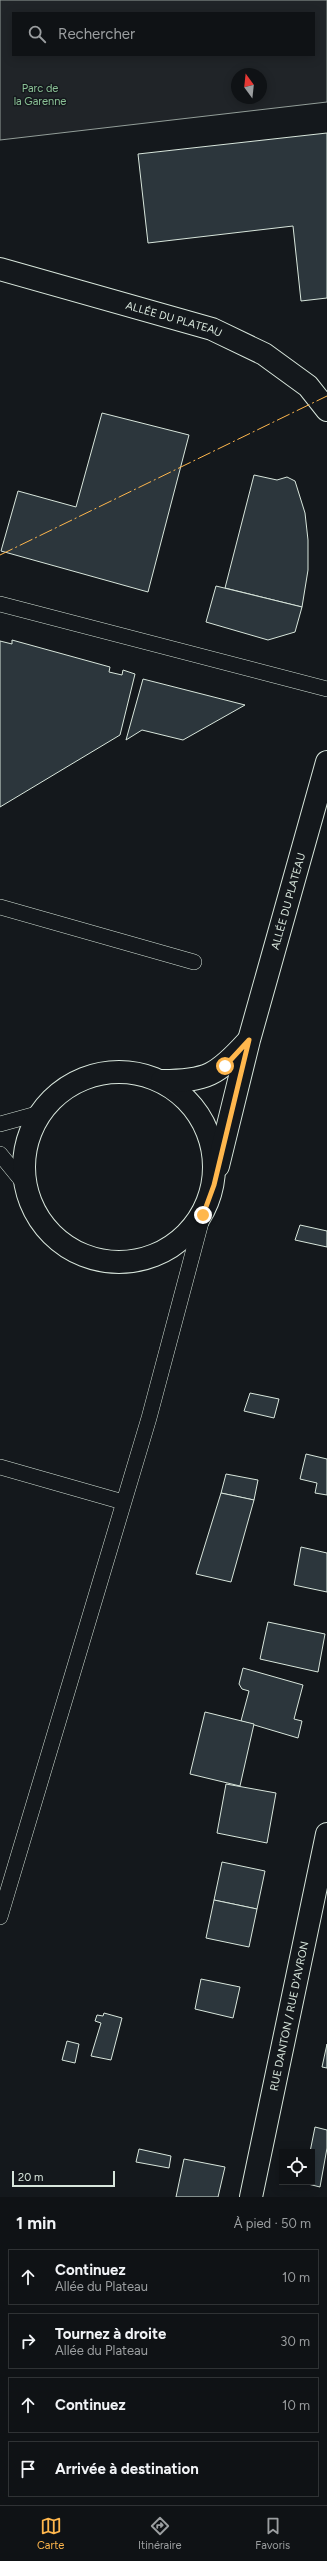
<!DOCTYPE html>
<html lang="fr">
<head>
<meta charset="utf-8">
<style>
  :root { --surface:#0f1215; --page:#181b1e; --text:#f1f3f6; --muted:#9b9ea0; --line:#2f3234; --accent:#ffb74d }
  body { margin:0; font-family:Figtree,sans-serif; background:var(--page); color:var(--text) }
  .controls { position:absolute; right:12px; bottom:12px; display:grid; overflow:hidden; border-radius:0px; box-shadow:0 2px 10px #0003 }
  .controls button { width:36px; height:36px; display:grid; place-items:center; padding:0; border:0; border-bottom:1px solid var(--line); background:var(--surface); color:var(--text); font:20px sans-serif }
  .compass { position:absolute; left:231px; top:68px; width:36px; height:36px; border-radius:50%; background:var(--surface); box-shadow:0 2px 10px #0003; rotate:345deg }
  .scale { position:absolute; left:12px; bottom:10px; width:103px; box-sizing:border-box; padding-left:4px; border:2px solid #d8e6dc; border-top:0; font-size:11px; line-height:14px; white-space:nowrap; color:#d8e6dc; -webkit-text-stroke:3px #14181c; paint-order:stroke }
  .stop { position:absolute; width:12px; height:12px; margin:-9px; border:3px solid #ffb74d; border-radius:50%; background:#fff }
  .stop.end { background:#ffb74d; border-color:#fff; box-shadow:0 1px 4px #0008 }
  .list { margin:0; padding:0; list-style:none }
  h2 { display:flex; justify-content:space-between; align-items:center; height:52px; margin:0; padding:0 16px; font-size:17px }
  h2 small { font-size:13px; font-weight:400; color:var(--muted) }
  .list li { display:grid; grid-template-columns:26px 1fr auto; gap:12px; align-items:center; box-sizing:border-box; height:56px; margin:0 8px 8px; padding:0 8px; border:1px solid var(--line); border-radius:0px }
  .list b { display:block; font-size:15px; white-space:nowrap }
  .list p { margin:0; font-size:13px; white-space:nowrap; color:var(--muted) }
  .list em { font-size:13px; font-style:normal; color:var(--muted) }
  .icon { flex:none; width:22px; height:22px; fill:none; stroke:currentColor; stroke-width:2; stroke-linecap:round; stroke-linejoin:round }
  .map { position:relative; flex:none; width:327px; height:2197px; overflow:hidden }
  .search { position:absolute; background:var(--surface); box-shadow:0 2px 10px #0003; left:12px; right:12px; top:12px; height:44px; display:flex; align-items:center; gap:10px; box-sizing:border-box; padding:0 14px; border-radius:0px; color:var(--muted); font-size:15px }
  .sheet { height:308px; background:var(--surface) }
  nav { display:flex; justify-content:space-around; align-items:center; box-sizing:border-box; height:56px; border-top:1px solid var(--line); background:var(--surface); font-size:11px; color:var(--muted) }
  nav a { display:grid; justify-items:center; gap:2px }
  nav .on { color:var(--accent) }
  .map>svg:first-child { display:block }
  .green { fill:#202428; stroke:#939e99; fill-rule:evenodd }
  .building { fill:#2c363c; stroke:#d8e6dc }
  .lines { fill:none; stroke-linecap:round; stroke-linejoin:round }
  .lane-casing { stroke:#d8e6dc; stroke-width:16 }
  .street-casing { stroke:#d8e6dc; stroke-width:24 }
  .lane { stroke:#14181c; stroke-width:15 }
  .street { stroke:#14181c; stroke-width:22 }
  .power { stroke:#ffb74d; stroke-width:1; stroke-dasharray:14 3 2 3; stroke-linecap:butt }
  .route { stroke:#ffb74d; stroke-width:5 }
  .labels { text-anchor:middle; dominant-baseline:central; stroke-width:3; stroke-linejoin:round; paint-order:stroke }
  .park-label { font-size:11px; fill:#8ac095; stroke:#14181c }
  .street-label { font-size:11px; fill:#d8e6dc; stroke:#14181c }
</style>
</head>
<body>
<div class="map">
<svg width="327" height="2197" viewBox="0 0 327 2197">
  <rect width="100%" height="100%" fill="#14181c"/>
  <path class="green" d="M0,0H327V102L0,140ZM13,13H314V55H13ZM237,74H261V98H237Z"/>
  <g class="building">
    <path d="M327,133V298L301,301L293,226L148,243L138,154Z"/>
    <path d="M102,413L189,435L148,592L1,551L18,491L76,507Z"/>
    <path d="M254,475L277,480L287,477L295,481L305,513L308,540V570L302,607L225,588Z"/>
    <path d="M216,586L302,607L295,632L268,640L206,622Z"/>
    <path d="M12,640L110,667L109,672L122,675L123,670L135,674L120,735L0,807V641L12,644Z"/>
    <path d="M143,679L245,705L183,740L142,730L126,740Z"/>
    <path d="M300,1225L327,1231V1247L295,1240Z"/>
    <path d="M250,1393L279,1399L274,1418L244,1411Z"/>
    <path d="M306,1454L327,1459V1495L315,1493L317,1483L300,1479Z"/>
    <path d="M226,1474L258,1480L254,1500L221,1493Z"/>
    <path d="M221,1493L254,1500L231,1582L196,1574Z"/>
    <path d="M301,1547L327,1553V1592L294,1585Z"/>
    <path d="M268,1622L325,1634L318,1672L260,1659Z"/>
    <path d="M243,1668L303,1685L294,1719L302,1721L298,1738L241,1721L249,1691L242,1689L239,1684Z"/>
    <path d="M205,1712L254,1724L240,1786L190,1774Z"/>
    <path d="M226,1784L276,1793L267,1843L217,1833Z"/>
    <path d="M222,1862L265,1871L257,1909L214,1900Z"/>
    <path d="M214,1900L257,1909L249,1947L206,1938Z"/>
    <path d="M201,1979L240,1987L233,2018L195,2009Z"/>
    <path d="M104,2013L122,2018L111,2060L91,2056L101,2023L95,2021L97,2015L103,2016Z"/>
    <path d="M67,2041L79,2044L75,2063L62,2060Z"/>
    <path d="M327,2044V2068L322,2067Z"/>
    <path d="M315,2127L327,2130V2148L320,2187L304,2183L312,2182V2152H310Z"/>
    <path d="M139,2149L171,2156L169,2168L136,2162Z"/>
    <path d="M184,2159L225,2167L218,2197H176Z"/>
  </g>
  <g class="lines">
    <defs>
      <g id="lane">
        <path d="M0,604L327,689"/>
        <path d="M0,907L194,962"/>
        <path d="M0,1124L40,1113"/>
        <path d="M0,1154L26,1186"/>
        <path d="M0,1467L123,1502"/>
        <path d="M0,1917L149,1418L203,1215"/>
      </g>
      <g id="street">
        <path id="s1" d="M0,269L212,329L264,354L308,386L327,410"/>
        <circle cx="119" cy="1167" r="95"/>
        <path d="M162,1081C207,1081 217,1075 247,1042"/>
        <path id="s2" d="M218,1166L249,1040L327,762"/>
        <path id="s3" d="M251,2197L327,1834"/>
      </g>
    </defs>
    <use href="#lane" class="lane-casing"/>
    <use href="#street" class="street-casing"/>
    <use href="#lane" class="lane"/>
    <use href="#street" class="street"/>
    <path class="power" d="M0,555L327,396"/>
  </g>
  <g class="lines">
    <path class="route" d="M203,1215L214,1185L249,1040L225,1066"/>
  </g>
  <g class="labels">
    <g class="park-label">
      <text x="40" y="88">Parc de<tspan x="40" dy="13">la Garenne</tspan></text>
    </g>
    <g class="street-label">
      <text stroke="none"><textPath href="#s1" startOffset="181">ALLÉE DU PLATEAU</textPath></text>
      <text stroke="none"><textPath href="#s2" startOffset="274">ALLÉE DU PLATEAU</textPath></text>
      <text stroke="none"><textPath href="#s3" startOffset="185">RUE DANTON / RUE D'AVRON</textPath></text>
    </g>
  </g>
</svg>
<div class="controls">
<button><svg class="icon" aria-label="locate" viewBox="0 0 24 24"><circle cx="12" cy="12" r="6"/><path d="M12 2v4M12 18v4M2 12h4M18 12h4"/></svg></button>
</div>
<svg class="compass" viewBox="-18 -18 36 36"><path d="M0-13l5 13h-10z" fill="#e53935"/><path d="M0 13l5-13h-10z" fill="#9b9ea0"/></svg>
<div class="scale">20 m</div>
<div class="stop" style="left:225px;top:1066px"></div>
<div class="stop end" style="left:203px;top:1215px"></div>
<div class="search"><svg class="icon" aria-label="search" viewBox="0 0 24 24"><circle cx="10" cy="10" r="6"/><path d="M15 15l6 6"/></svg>Rechercher</div>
</div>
<section class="sheet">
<h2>1 min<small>À pied · 50 m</small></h2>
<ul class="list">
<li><svg class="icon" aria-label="ahead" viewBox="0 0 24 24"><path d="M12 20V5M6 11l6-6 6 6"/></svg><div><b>Continuez</b><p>Allée du Plateau</p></div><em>10 m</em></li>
<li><svg class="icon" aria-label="right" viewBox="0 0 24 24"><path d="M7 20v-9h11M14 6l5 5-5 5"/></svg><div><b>Tournez à droite</b><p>Allée du Plateau</p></div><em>30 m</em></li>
<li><svg class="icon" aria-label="ahead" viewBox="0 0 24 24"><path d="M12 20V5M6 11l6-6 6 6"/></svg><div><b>Continuez</b></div><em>10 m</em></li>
<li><svg class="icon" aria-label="arrive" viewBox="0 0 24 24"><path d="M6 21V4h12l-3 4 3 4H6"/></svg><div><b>Arrivée à destination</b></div></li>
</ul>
</section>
<nav>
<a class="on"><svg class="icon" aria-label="map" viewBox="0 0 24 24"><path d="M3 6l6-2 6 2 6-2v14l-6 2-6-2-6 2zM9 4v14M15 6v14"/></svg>Carte</a>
<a><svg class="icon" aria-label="directions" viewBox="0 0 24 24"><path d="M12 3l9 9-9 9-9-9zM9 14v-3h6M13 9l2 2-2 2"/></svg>Itinéraire</a>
<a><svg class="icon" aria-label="saved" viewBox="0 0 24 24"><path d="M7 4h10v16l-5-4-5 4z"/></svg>Favoris</a>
</nav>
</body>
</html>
